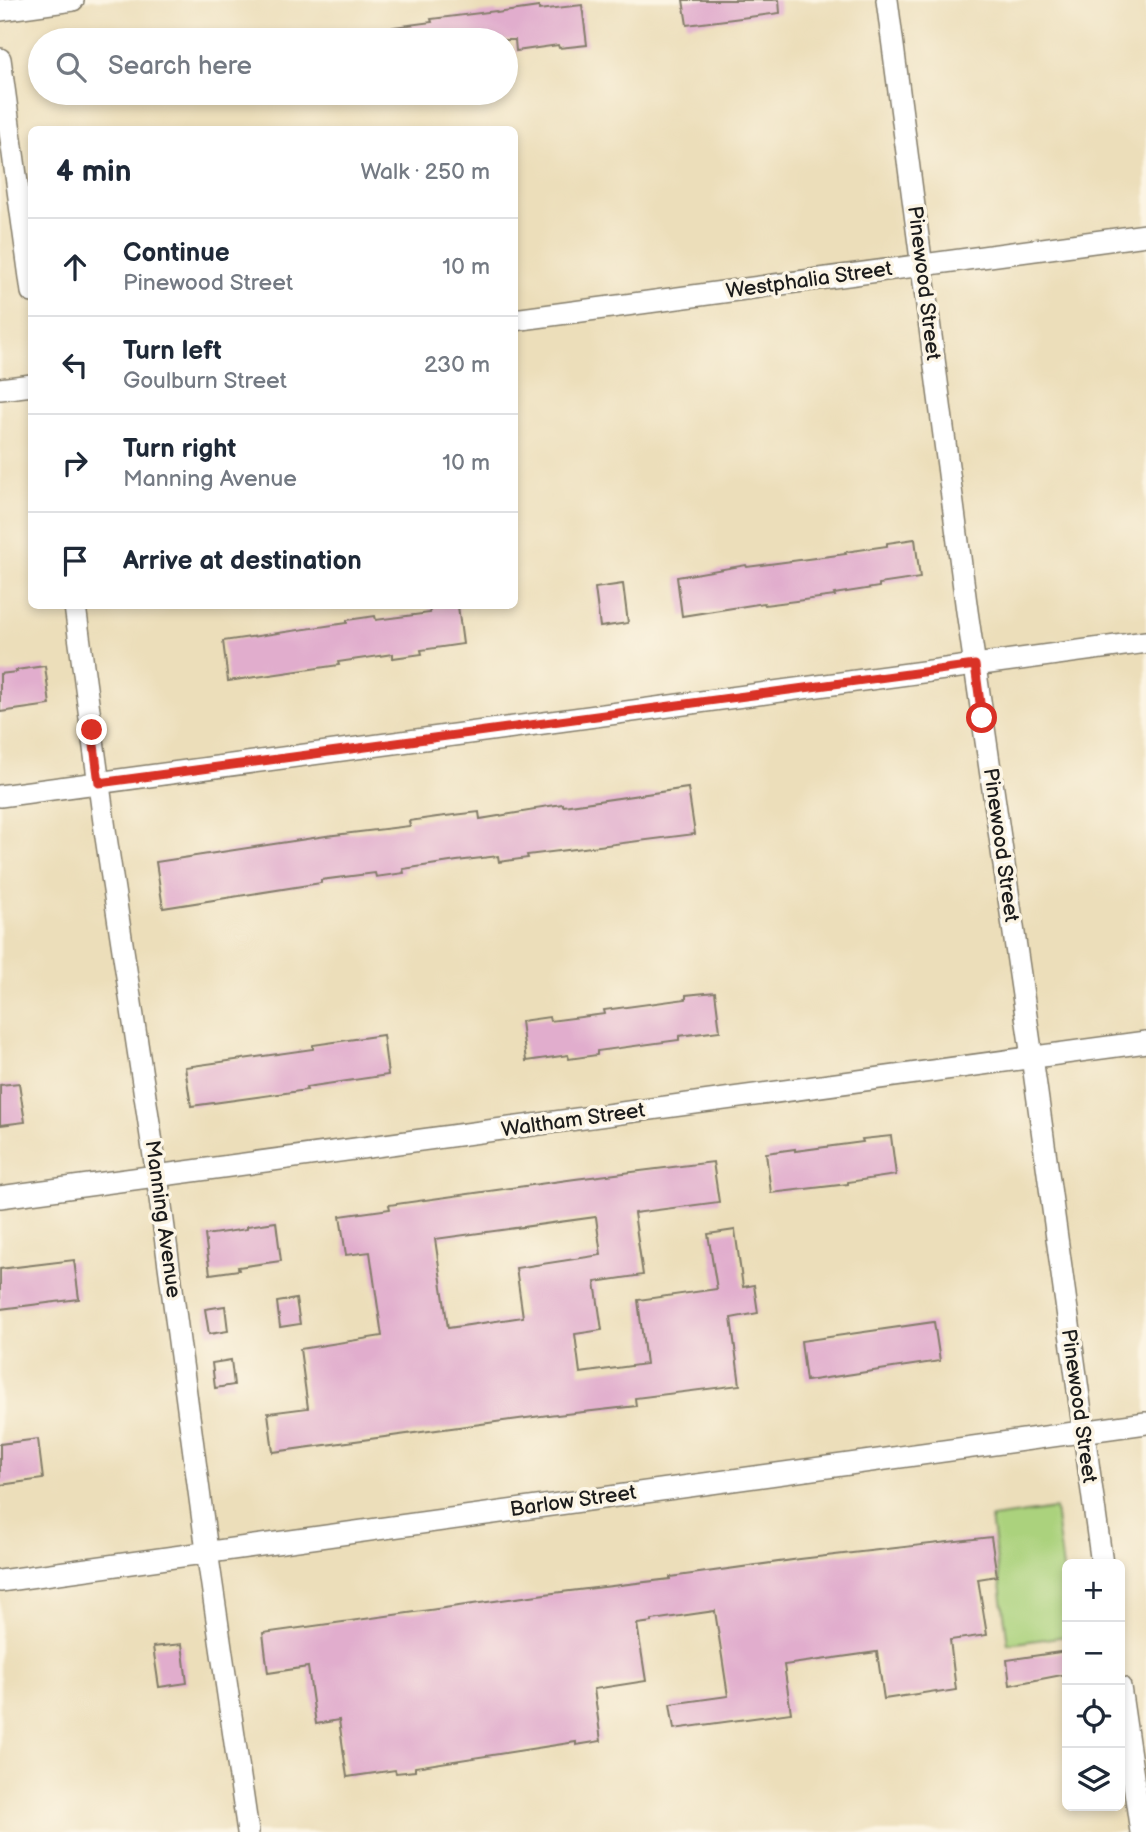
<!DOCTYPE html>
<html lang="en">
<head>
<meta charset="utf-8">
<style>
  :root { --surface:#fff; --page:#f6f6f7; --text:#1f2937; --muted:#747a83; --line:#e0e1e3 }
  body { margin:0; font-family:"Balsamiq Sans",sans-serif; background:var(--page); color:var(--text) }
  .controls { position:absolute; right:21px; bottom:21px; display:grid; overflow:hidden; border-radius:10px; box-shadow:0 4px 10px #0003 }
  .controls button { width:63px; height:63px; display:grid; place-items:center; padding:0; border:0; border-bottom:2px solid var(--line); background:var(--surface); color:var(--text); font:35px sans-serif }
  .stop { position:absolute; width:21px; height:21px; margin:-16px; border:5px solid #d93025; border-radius:50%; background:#fff }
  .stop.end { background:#d93025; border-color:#fff; box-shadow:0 2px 7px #0008 }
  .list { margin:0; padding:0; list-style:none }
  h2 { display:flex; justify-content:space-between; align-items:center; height:91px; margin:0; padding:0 28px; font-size:30px }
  h2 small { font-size:23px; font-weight:400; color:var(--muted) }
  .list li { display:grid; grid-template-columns:46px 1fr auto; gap:21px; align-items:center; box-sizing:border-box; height:98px; padding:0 28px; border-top:2px solid var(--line) }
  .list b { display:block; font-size:26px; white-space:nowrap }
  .list p { margin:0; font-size:23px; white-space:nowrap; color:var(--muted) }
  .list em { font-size:23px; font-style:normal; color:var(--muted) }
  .icon { flex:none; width:38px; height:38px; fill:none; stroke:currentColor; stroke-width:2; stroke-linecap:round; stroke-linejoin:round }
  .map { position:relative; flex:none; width:1146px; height:1832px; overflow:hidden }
  .search { position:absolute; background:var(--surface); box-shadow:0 4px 10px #0003; left:28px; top:28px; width:490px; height:77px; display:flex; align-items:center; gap:18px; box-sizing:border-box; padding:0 24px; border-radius:38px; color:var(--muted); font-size:26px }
  .panel { position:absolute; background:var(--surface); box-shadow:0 4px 10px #0003; left:28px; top:126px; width:490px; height:483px; border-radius:10px }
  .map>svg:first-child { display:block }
  .green { fill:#abd27d; stroke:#64774c; stroke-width:2 }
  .building { fill:#e1adcd; fill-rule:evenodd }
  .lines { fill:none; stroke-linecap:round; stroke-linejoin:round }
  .minor-casing { stroke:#847d6b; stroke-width:24 }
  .minor { stroke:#fff; stroke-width:21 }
  .route { stroke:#d93025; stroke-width:9 }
  .labels { text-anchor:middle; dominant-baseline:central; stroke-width:7; stroke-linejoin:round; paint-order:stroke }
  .street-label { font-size:21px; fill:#1c1c1c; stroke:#fcf5e5 }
</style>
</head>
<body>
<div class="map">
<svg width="1146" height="1832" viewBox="0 0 1146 1832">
  <rect width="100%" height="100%" fill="#fcf5e5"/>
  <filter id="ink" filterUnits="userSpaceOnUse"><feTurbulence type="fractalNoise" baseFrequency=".0143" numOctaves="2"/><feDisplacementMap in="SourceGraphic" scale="14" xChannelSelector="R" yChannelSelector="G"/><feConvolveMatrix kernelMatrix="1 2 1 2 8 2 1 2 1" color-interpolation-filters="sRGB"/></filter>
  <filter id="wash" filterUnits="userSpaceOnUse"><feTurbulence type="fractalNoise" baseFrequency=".00686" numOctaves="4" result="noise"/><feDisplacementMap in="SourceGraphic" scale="28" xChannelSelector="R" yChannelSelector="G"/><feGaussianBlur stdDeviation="1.57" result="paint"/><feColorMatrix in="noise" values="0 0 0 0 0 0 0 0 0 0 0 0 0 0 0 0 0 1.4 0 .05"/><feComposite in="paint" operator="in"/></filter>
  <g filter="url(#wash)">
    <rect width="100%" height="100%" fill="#ecdeba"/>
    <path class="green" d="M1055,1509L1067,1599V1636L1008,1644L991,1518Z"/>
    <g id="blocks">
      <g class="building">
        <path d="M683,0H779L780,13L687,25Z"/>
        <path d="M582,5L587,45L559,48L558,45L516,51L515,40H394L393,27L432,22L431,19L496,11L497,13L539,7V10Z"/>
        <path d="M915,539L920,578L879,584V587L834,594L835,596L765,605L764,603L682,616L677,577L746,565L747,567L846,554L845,552L887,546V543Z"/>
        <path d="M623,584L628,623L600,627L595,588Z"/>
        <path d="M451,606H458L463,644L421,650L422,654L393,658V654L338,662L339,665L228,681L223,641L347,623V620L375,616L376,620L430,613L429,608Z"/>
        <path d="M45,666L50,705L0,712V674L17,672L16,670Z"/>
        <path d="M688,788L695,834L527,855L528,858L499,862L498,856L457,861L403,869L404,873L376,877L375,873L321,880V883L163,908L156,862L326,836L410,826L409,821L437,817L479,812L480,819L535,810V808L563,804V806Z"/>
        <path d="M715,992L720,1031L679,1036V1040L597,1051V1055L569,1059L568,1055L526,1061L521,1021L549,1017L550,1021L605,1014L604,1010L686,999V995Z"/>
        <path d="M383,1035L388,1075L306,1087L307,1090L191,1106L185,1067L313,1049V1045Z"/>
        <path d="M19,1083L25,1122L0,1125V1085Z"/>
        <path d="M891,1136L896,1175L848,1182V1184L771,1193L766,1153L795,1149V1151L863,1142L862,1139Z"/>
        <path d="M713,1162L719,1202L634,1213L643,1275L595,1282L602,1330L575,1334L580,1373L646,1364L638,1300L717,1289L708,1234L735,1230L743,1287L754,1285L758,1313L731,1318L740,1385L635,1398L636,1406L557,1415L556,1414L273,1452L268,1413L308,1408L300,1349L382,1336L370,1252L346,1255L340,1216L390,1209L389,1205L575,1179ZM596,1217L601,1255L516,1268L523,1317L448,1328L435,1239Z"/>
        <path d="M276,1222L281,1261L238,1267L239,1270L210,1274L205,1235L247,1229V1226Z"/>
        <path d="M74,1260L79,1299L0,1309V1269Z"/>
        <path d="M296,1299L300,1324L280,1327L277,1302Z"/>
        <path d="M225,1306L228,1331L209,1334L205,1309Z"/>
        <path d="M934,1322L940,1361L806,1381L801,1341Z"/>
        <path d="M231,1360L234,1385L215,1388L212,1363Z"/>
        <path d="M38,1439L43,1479L0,1485V1444Z"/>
        <path d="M991,1537L997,1576L978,1579L987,1635L950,1640L956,1690L937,1693L936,1691L884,1699L877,1652L784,1665L791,1713L674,1729L670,1704L728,1696L715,1611L652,1620V1622L637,1624L646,1681L594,1689L601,1741L576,1745V1742L415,1767V1771L396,1773L395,1770L347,1777L339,1720L316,1724L308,1667L268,1673L263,1633L545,1594L670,1579V1577L800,1559Z"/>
        <path d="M182,1644L187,1683L159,1687L153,1647Z"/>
        <path d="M1067,1651V1674L1010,1685L1007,1660Z"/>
      </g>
    </g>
  </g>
  <g filter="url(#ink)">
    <use href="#blocks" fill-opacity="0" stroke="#847d6b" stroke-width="2"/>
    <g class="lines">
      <defs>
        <g id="minor">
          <path d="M887,0L967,611L1032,1057L1102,1564"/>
          <path d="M0,10L73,0"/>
          <path d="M0,59L32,292"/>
          <path d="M514,320L1146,235"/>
          <path d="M0,389L32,385"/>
          <path d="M75,606L106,837L157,1176L207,1551L248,1832"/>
          <path d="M0,796L1146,642"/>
          <path d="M0,1197L1146,1042"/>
          <path d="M0,1581L1146,1423"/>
          <path d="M1120,1687L1141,1832"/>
        </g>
      </defs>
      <use href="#minor" class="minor-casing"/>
      <use href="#minor" class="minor"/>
    </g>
  </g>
  <g class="lines" filter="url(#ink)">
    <path class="route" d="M92,730L99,783L975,665L982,718"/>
  </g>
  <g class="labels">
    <g class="street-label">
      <text transform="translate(809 280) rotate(-8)">Westphalia Street</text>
      <text transform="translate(924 283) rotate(83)">Pinewood Street</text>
      <text transform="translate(1001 845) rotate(82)">Pinewood Street</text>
      <text transform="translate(573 1120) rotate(-8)">Waltham Street</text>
      <text transform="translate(163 1219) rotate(82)">Manning Avenue</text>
      <text transform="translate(1079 1406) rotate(82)">Pinewood Street</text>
      <text transform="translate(573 1501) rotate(-8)">Barlow Street</text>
    </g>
  </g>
</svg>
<div class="controls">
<button>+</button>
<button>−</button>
<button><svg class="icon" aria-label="locate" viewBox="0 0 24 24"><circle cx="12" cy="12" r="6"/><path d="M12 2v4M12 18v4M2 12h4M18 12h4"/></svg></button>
<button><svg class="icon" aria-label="layers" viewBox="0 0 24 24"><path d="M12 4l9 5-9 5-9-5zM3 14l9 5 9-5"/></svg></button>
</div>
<div class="stop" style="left:982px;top:718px"></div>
<div class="stop end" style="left:92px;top:730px"></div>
<div class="search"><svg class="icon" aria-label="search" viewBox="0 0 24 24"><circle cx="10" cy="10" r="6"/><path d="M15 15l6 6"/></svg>Search here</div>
<section class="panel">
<h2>4 min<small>Walk · 250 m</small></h2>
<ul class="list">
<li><svg class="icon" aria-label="ahead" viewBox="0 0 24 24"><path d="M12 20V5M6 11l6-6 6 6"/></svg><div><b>Continue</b><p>Pinewood Street</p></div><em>10 m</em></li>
<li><svg class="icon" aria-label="left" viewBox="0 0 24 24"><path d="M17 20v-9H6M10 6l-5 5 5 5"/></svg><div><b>Turn left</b><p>Goulburn Street</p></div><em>230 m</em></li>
<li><svg class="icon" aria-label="right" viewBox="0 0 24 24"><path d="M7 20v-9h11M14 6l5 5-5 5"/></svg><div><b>Turn right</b><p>Manning Avenue</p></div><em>10 m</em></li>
<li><svg class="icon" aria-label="arrive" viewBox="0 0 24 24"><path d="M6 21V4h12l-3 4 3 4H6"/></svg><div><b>Arrive at destination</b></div></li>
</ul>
</section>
</div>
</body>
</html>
